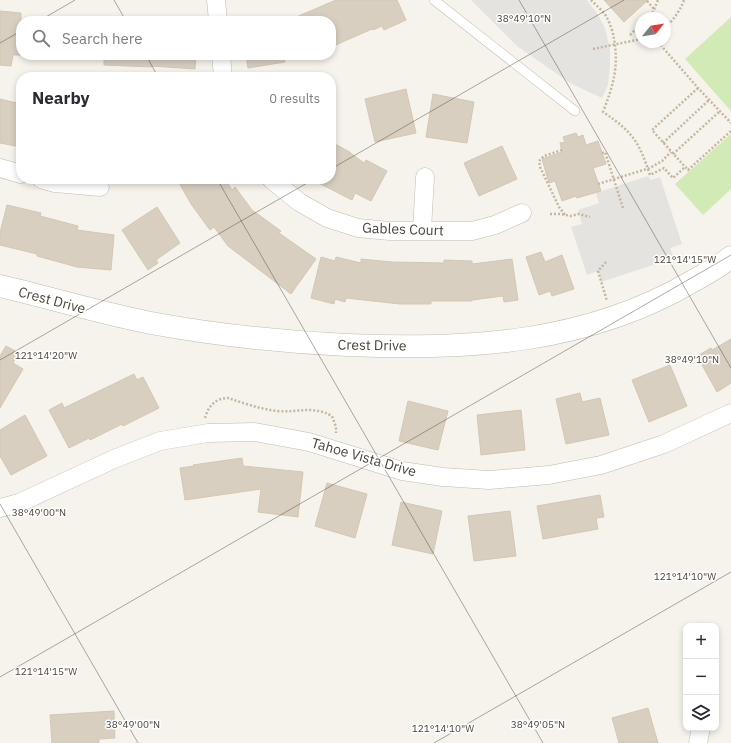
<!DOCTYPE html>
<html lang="en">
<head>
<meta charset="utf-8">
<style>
  :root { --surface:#fff; --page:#f2f2f3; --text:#2b2b33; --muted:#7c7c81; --line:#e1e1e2 }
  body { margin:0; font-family:"IBM Plex Sans",sans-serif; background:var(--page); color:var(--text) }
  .controls { position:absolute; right:12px; bottom:12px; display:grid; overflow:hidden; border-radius:8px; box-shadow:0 2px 6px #0003 }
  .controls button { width:36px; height:36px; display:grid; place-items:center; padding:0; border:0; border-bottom:1px solid var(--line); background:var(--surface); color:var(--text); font:20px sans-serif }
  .compass { position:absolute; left:635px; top:12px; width:36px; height:36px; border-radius:50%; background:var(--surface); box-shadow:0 2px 6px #0003; rotate:60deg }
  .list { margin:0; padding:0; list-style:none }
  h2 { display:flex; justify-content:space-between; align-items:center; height:52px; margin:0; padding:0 16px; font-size:17px }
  h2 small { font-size:13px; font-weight:400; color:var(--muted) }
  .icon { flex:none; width:22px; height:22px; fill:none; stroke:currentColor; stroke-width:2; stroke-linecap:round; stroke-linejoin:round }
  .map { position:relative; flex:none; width:731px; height:743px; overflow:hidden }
  .search { position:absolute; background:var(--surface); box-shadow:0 2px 6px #0003; left:16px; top:16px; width:320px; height:44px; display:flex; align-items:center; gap:10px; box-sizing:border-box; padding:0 14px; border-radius:16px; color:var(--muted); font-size:15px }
  .panel { position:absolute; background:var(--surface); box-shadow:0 2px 6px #0003; left:16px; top:72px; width:320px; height:112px; border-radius:16px }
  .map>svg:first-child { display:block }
  .green { fill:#d2eab5 }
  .parking { fill:#e5e3e0 }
  .building { fill:#d8cfc1; stroke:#d3c7b4 }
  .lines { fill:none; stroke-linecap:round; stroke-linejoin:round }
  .service-casing { stroke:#c2bbae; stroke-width:10 }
  .minor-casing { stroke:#c2bbae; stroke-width:19 }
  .tertiary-casing { stroke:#c2bbae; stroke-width:23 }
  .path { stroke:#c4b79f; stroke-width:2.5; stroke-dasharray:2 2; stroke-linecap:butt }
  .service { stroke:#fff; stroke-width:9 }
  .minor { stroke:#fff; stroke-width:18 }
  .tertiary { stroke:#fff; stroke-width:22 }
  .ticks { fill:none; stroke:#4b4439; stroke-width:1; stroke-opacity:0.45 }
  .labels { text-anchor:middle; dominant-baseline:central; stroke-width:3; stroke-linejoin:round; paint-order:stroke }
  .street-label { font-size:14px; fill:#4b4439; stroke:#fff }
  .ticks-label { font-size:10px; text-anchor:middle; fill:#4b4439; stroke:#fff; stroke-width:3; stroke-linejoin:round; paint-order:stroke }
</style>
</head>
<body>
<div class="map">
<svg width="731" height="743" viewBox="0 0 731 743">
  <rect width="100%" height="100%" fill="#f6f3ec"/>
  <g class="green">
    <path d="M731,17V111L685,59Z"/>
    <path d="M731,134V189L703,215L675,184Z"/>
  </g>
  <g class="parking">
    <path d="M471,0H587L598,15L605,28L610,49V65L608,85L602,98L570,83L517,46Z"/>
    <path d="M648,176L651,180L660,177L682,244L670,248L674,258L601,282L598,271L587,275L571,227L582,224L578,210L599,203L596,193Z"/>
  </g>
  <g class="building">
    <path d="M336,0H397L406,20L384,30L382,26L373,30L372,29L331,47V21H287Z"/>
    <path d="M604,0H648L624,22Z"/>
    <path d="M0,11L21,13V55H13L11,66L0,65Z"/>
    <path d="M104,55H196L195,69L152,66V67L104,65Z"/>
    <path d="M246,55H284L285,62L248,68Z"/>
    <path d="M406,89L416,133L375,142L365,99Z"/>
    <path d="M433,94L474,102L467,143L426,137Z"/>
    <path d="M0,99L21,104V147L0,143Z"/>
    <path d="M576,133L578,137L583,135L586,145L598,141L606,164L593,168L601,191L577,198L576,196L562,201L555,181L549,183L542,159L562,152L560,143L565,142L563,137Z"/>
    <path d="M331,142L348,151L364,163L366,160L387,171L371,201L355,193L352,200L311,179H331Z"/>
    <path d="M502,146L517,179L479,196L464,163Z"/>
    <path d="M177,179H225L232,190L235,187L252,210L281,231L279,233L316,259L291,294L228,246L214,227L210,230L191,204Z"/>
    <path d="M7,205L41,213L40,216L78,226L77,230L114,235L111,270L77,267L37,256V254L0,245V233Z"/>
    <path d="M157,207L180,243L156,260L158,263L148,270L122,230Z"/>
    <path d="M541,252L545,262L562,255L574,289L552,296L550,291L539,295L526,257Z"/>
    <path d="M321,257L335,261L336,257L361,263V259L392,262L444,263V260L472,261V264L512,259L518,300L504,302L503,296L472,300V301H431V304H400L346,298L345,302L335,299L334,304L311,298Z"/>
    <path d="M731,339V383L717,392L697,356L711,348L712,350Z"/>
    <path d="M6,346L19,353L13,363L23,369L0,408V356Z"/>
    <path d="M670,365L687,406L649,422L632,380Z"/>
    <path d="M134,374L137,380L143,377L159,408L123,426L122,424L90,440L89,438L69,448L49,410L62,403L64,408Z"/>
    <path d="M580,393L582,402L600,398L609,435L566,444L556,399Z"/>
    <path d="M408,401L448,411L438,450L399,441Z"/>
    <path d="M521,410L525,450L481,455L477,415Z"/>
    <path d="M25,415L47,456L11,475L0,456V430Z"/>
    <path d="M242,458L243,466L303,472L298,517L258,512L261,489L185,500L180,468L194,466L193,465Z"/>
    <path d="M327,483L367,494L355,538L315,526Z"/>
    <path d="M600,495L604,517L596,518L598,529L543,539L537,506Z"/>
    <path d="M401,502L442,511L433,554L392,545Z"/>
    <path d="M510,511L516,556L474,561L468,516Z"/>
    <path d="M648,708L658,743H619L612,718Z"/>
    <path d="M114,711L115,738L99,739V743H52L50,715Z"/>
  </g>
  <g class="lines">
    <defs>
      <path id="service" d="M434,0L575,111"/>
      <g id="minor">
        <path d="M216,0L218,21"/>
        <path d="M221,55L223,77"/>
        <path d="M0,168L21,174"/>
        <path d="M41,179L55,183L100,187"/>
        <path d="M271,179L299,202L327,218L358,228L390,231H472L495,225L522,213"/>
        <path d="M422,230L425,177"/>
        <path d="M0,508L19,503L114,459L160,441L208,433L255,432L309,442L402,471L443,477L489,480L549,475L601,465L664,444L731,413"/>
        <path d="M698,743L701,728"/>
      </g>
      <path id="tertiary" d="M0,286C51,298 100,313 151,323C216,335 282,342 347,345C468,350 586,344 693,281C706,274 719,267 731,257"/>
    </defs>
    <use href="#service" class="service-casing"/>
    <use href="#minor" class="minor-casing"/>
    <use href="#tertiary" class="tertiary-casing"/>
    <g class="path">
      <path d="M591,0C596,5 602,10 606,16C610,23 613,32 614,39C619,67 613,86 603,112C633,132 639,142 650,175L664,168L673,178L685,167"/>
      <path d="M647,1L654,9"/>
      <path d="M646,18L653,12L658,0"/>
      <path d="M665,28C674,19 680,11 684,0"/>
      <path d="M630,35L641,24"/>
      <path d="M658,42L698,88L731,123"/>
      <path d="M593,49L641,39"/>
      <path d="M698,88L652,130L688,170L731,131"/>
      <path d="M663,143L709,100"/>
      <path d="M562,150L544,156L539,161L540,167L559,207L565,215"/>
      <path d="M602,153L605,152L623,208"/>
      <path d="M673,154L720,111"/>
      <path d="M598,184L650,168L662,161L671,152"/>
      <path d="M550,214H561L571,216L579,214L590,217"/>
      <path d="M606,262L598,271L607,301"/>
      <path d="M205,418C208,407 215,398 228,398C243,403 260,409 277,411C297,413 312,405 332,416L336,427V433"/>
    </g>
    <use href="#service" class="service"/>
    <use href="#minor" class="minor"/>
    <use href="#tertiary" class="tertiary"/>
  </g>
  <path class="ticks" d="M114,0L126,21M519,0L731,368M39,21L75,0M0,43L21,31M146,55L158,77M331,169L624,0M217,179L543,743M0,360L314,179M0,504L138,743M0,677L731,255M434,743L731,572"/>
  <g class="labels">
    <g class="street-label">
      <text transform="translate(403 229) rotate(2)">Gables Court</text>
      <text transform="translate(52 300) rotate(15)">Crest Drive</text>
      <text transform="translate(372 345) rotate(1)">Crest Drive</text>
      <text transform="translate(364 457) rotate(16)">Tahoe Vista Drive</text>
    </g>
  </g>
  <g class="ticks-label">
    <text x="524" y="22">38°49'10"N</text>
    <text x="685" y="263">121°14'15"W</text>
    <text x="46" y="359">121°14'20"W</text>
    <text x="692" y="363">38°49'10"N</text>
    <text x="39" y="516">38°49'00"N</text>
    <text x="685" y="580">121°14'10"W</text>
    <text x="46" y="675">121°14'15"W</text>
    <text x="133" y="728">38°49'00"N</text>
    <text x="538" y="728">38°49'05"N</text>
    <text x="443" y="732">121°14'10"W</text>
  </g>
</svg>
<div class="controls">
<button>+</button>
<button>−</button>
<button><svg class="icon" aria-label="layers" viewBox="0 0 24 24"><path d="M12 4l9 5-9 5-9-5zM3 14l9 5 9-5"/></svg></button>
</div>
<svg class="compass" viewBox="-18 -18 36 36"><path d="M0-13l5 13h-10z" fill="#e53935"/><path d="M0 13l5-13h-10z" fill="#7c7c81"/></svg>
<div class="search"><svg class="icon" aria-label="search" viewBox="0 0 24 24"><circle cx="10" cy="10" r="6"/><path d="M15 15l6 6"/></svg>Search here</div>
<section class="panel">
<h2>Nearby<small>0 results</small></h2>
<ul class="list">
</ul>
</section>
</div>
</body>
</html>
